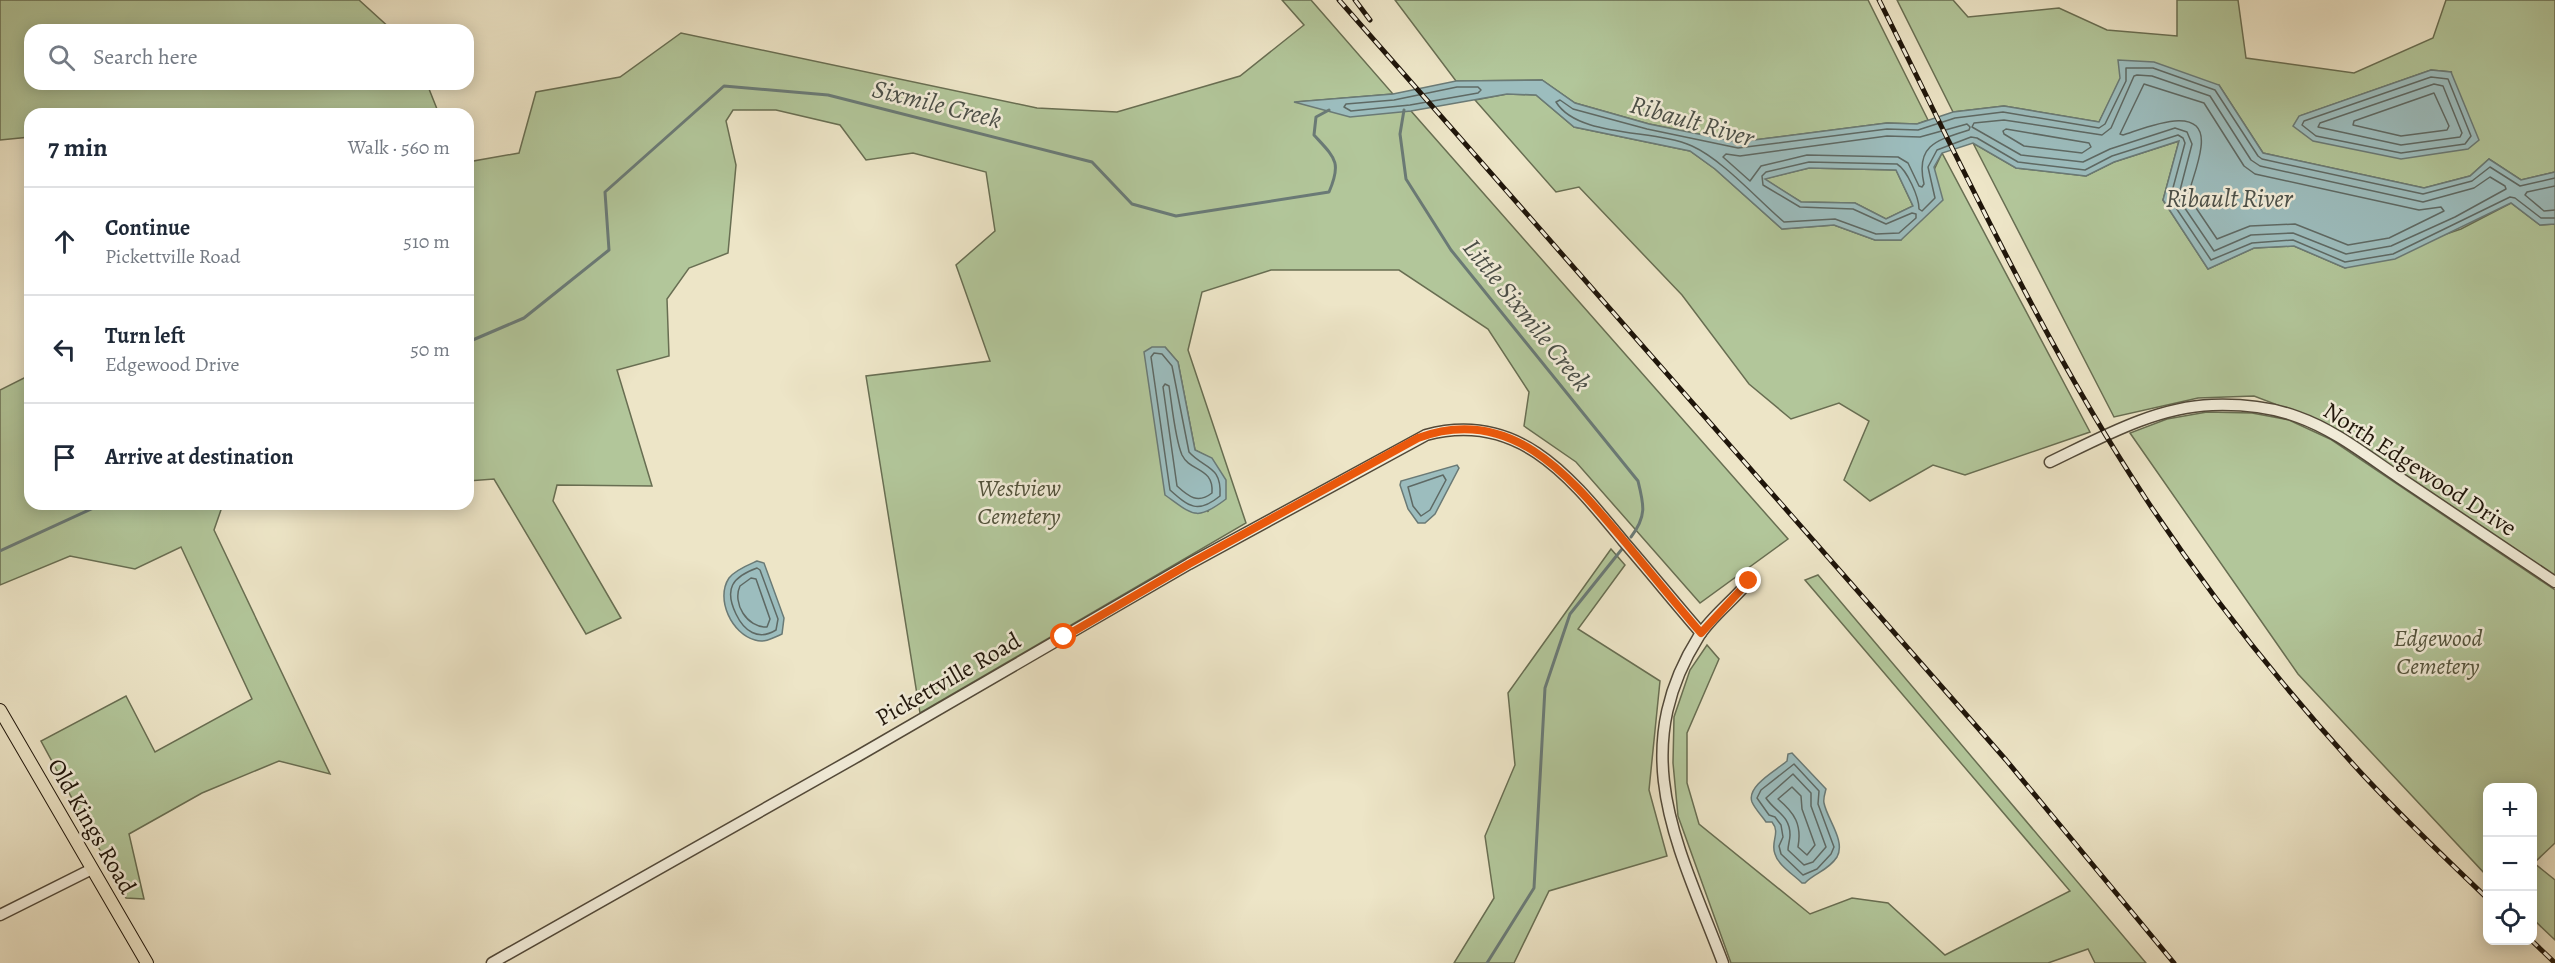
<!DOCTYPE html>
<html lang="en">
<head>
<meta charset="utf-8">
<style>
  :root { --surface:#fff; --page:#f6f6f7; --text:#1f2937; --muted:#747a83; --line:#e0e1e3 }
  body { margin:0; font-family:Alegreya,serif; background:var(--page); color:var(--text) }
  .controls { position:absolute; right:18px; bottom:18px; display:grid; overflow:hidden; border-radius:12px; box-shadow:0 3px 15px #0003 }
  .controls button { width:54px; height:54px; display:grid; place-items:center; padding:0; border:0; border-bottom:2px solid var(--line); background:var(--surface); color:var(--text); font:30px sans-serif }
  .stop { position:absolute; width:18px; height:18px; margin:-14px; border:4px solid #ea580c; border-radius:50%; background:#fff }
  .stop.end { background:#ea580c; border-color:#fff; box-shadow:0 2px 6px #0008 }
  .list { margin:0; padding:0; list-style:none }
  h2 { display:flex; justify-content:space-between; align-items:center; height:78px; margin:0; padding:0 24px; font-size:26px }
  h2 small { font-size:20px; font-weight:400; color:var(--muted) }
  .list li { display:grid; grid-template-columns:39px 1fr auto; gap:18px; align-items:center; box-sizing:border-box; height:108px; padding:0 24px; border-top:2px solid var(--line) }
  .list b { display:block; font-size:22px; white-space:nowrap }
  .list p { margin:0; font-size:20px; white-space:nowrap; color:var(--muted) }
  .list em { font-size:20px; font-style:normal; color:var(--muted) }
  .icon { flex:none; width:33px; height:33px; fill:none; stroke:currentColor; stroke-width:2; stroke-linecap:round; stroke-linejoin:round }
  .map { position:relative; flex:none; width:2555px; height:963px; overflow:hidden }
  .search { position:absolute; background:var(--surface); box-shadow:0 3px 15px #0003; left:24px; top:24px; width:450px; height:66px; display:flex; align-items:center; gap:15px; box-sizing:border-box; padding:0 21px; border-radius:18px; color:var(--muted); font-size:22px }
  .panel { position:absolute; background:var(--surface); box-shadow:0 3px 15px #0003; left:24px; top:108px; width:450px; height:402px; border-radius:18px }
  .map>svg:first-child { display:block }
  .green { fill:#b2c69a; stroke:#686e52; stroke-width:1.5; fill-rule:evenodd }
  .water { fill:#9cbdbe; stroke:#6a7a76; stroke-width:1.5; fill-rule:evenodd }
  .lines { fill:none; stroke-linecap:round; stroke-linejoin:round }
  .shore { stroke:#5e6964; stroke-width:1.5 }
  .stream { stroke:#6a7a76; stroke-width:3 }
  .minor-casing { stroke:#524939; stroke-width:13 }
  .major-casing { stroke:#1f150a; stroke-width:14 }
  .minor { stroke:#f3eedb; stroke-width:10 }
  .major { stroke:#ede5c7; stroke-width:12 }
  .rail-casing { stroke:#1f150a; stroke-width:5 }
  .rail { stroke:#f3eedb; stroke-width:3; stroke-dasharray:9; stroke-linecap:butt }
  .route { stroke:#ea580c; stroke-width:8 }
  .labels { text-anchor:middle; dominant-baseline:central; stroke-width:5; stroke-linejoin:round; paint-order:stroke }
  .street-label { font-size:24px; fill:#1f150a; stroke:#f3eedb }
  .park-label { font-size:24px; font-style:italic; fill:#52533c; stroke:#f3eedb }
  .water-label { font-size:26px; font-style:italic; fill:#4b5049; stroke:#f3eedb }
</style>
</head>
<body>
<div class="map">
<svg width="2555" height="963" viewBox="0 0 2555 963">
  <rect width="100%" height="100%" fill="#ede5c7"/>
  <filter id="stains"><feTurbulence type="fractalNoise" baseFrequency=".00333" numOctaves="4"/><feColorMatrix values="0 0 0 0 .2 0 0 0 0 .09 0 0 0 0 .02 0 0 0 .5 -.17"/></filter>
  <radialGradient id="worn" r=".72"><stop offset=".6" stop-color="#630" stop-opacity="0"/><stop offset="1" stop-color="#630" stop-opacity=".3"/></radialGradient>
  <g class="green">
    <path d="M0,0H359L392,30H30V84H427L439,114H30V137L0,140Z"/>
    <path d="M1282,0H1311L1393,94L1296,102L1411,111L1788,539L1700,603L1576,462L1524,426L1529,392L1488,329L1399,270H1271L1202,292L1188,350L1246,523L920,713L866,376L990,361L956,265L995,231L986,172L913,153L866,160L840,125L776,110H733L726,121L736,165L728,253L689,268L667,299L669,356L617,370L652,486L557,485L553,501L621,618L586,634L494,479L468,481V162L519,153L536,92L620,77L681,33L1037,108L1117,112L1240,76L1304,25ZM1165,347L1178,362L1195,450L1212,459L1208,512Z"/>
    <path d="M1395,0H1868L1928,120L1917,124L1887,123L1738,142L1649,124L1575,103L1542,80L1456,81Z"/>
    <path d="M1897,0H1953L1968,17L2059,8L2107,30L2177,36V0H2238L2246,58L2354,73L2433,38L2446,0H2555V172L2521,180L2489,159L2470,176L2424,188L2263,153L2219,85L2121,78L2099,122L2004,106L1953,112ZM2431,70L2452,72L2300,116Z"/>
    <path d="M1507,94L1536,95L1574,127L1690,151L1715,169L1782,229L1834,225L1875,240H1901L1942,153L2090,432L1965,475L1933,465L1870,501L1844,480L1869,421L1839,403L1791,419L1749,384L1682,295L1579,187L1556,192L1475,100Z"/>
    <path d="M2179,141L2163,200L2208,269L2254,248L2294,246L2345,268L2461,229L2511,203L2540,225L2555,224V576L2325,423L2254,396L2198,398L2114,417L1973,143L2016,168L2086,176L2114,162Z"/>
    <path d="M1809,168L1896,170L1913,206L1886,219L1855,203L1801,202L1764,179Z"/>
    <path d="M30,375V504H223L214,530L330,774L279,761L202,793L129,834L144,899L126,898L41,741L126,696L155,752L252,699L181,547L135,569L70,556L0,585V390Z"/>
    <path d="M2207,412L2252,413L2289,420L2330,439L2555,590V843L2534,863L2555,880V940L2533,919L2532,788H2488L2487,876L2298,674L2130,433L2167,419Z"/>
    <path d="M1611,549L1625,565L1578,629L1660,681L1649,790L1667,856L1549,891L1514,963H1454L1494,898L1485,836L1515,765L1508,693Z"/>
    <path d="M1818,575L2146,963H2095L2088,949L2048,963H1731L1678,816L1673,763L1674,717L1690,670L1707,645L1719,659L1687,733V783L1699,824L1810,914L1852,898L1888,903L1945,955L2070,891L1805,580Z"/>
  </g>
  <g class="water">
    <path d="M2118,60L2154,62L2219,85L2263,153L2424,188L2470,176L2489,159L2521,180L2555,172V224L2540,225L2511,203L2395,259L2345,268L2294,246L2254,248L2208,269L2163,200L2179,141L2114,162L2086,176L2016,168L1973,143L1942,153L1934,167L1943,200L1901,240H1875L1834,225L1782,229L1715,169L1690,151L1574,127L1536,95L1507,94L1411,111L1350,117L1294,102L1393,94L1456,81L1542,80L1575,103L1649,124L1738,142L1887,123L1917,124L1953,112L2004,106L2099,122L2120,78ZM1809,168L1896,170L1913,206L1886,219L1855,203L1801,202L1765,179Z"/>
    <path d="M2431,70L2451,72L2479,140L2468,149L2401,159L2313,141L2293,126L2299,116Z"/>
    <path d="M1152,347H1165L1178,362L1195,450L1212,458L1226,480V499C1196,522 1193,515 1165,495L1144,352Z"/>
    <path d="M1457,465L1459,468L1435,514L1425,523H1418L1408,509L1400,485L1401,481Z"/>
    <path d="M757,561L764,563L784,618L782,634C773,638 765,643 755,640C732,634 715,599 729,578C735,570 748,565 757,561Z"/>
    <path d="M1792,753L1826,789C1825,793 1823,799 1824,803C1827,819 1846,841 1837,857C1828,871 1814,873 1805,883H1802C1794,875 1778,865 1775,854C1770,842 1781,833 1772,822H1766C1762,816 1755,809 1752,802C1746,786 1777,770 1787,761L1788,754Z"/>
  </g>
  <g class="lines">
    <g class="shore">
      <path d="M2137,75L2152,76L2210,96L2251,160L2260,166L2423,202L2474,188L2490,177L2505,186L2506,189L2455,217L2391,246L2346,254L2293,233L2251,235L2214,251L2178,198L2192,144L2187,132L2175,128L2110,149L2083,162L2021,155L1972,127L1974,123L2004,120L2102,135L2111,128L2134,76Z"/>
      <path d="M2431,77L2448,79L2471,136L2465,144L2401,153L2316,136L2302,125L2304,121Z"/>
      <path d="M2144,84L2204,103L2244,166L2255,174L2419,210L2441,207L2444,211L2389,238L2348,245L2295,224L2250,226L2217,239L2188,196C2192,180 2199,164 2201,147C2207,100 2143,129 2123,135L2120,134Z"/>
      <path d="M2434,84L2443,86L2462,133L2460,137L2401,145L2318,127L2320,123Z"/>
      <path d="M1457,87H1478L1481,90L1478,93L1410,105L1351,111L1344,107L1346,104L1394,100Z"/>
      <path d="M2434,93L2449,126L2447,130L2401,136L2353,125L2354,121Z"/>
      <path d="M1967,124L1970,127L1969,130C1937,140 1915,145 1924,184L1922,187L1919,186L1908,163L1898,157L1807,155L1761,166L1750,181L1723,157L1726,154L1740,156L1887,136L1920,137Z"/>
      <path d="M2006,129L2089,143L2091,147L2082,153L2024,146L2004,134L2003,131Z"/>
      <path d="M2555,178L2520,186L2490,167L2472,181L2423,194L2262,159L2258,156L2215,90L2153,68H2126V81L2105,124L2099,128L2003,112L1955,118L1918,130L1887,129L1738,148L1647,129L1573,109L1560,100L1556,102C1578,138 1656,129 1692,146C1723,160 1758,200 1784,222L1835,219L1876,234L1899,233L1916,218V214L1912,213L1886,224L1853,209L1800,207L1763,185L1762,176L1766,172L1809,162L1897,164C1907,170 1919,197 1919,209L1922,211L1935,198L1928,167L1937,150L1971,137L1977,138L2018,162L2085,170L2112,156L2178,135L2183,138L2185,143L2170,199L2211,260L2252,243L2293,240L2345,262L2393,254L2510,197L2515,198L2541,218H2555"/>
      <path d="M2555,186L2527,192L2525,195L2544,211L2555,210"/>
      <path d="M1154,353L1162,354L1172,366L1189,452C1204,469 1222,465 1220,496C1198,514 1189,507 1170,490L1151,357Z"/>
      <path d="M1165,384L1169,386C1172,405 1175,439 1182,455C1190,472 1214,467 1212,493C1198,504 1189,497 1177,486L1163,387Z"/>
      <path d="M1443,475L1446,480L1430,510L1421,516L1413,506L1408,487Z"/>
      <path d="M757,568L760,570L778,619L776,630C758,641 744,631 736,614C724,589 732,577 757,568Z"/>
      <path d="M751,578L756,579L770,619L767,627C747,628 732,603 740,586Z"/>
      <path d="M1794,764L1819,791L1818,804L1834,847L1831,854L1817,869L1803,875L1781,854L1779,846L1783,837L1781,825L1775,817L1769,815L1757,798L1761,790Z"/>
      <path d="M1793,774L1811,793V806L1826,847L1813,862L1804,865L1788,850C1788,845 1790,840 1790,835C1790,815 1775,812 1766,798Z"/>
      <path d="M1792,787L1801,796L1802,809L1815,845L1807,855L1798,847C1802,825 1795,813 1778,799Z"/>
    </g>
    <g class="stream">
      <path d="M1404,110L1400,134L1406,179L1451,250L1638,481C1644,505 1647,516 1631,537"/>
      <path d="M468,342L524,318L609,250L605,192L724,86L828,95L1092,162L1132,204L1176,216L1329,192C1342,162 1335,158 1314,135L1316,117L1329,110"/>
      <path d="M0,551L102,504"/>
      <path d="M1487,963L1534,888L1545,688L1570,614L1622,549"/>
    </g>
    <defs>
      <g id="minor">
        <path d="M2050,462C2100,438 2155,407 2212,405C2241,404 2271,407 2298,417C2335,430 2367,456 2400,478C2451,512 2503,547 2555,582"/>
        <path d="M0,915L92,869"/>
        <path d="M492,963L858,756L1189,564L1426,435C1519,410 1571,478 1624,542C1650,572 1675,603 1701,633"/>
        <path d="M1723,963C1679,847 1625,754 1699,636C1712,616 1734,600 1749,581"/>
      </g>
      <path id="major" d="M0,710L147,963"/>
    </defs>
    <use href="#minor" class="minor-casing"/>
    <use href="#major" class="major-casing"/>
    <use href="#minor" class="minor"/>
    <use href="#major" class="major"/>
    <defs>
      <g id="rail">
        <path d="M1339,0L2006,760L2174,963"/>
        <path d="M1355,0L1370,20"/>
        <path d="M1879,0C1963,168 2042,341 2146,499C2210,596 2284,689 2363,775C2403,818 2445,858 2488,899"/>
        <path d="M2531,940L2555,963"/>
      </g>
    </defs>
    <use href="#rail" class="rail-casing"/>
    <use href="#rail" class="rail"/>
  </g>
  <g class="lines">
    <path class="route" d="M1064,637L1189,564L1418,438C1512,403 1571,478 1625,542C1650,572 1675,603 1701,633L1749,581"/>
  </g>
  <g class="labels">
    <g class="street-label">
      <text transform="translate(2420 469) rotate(33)">North Edgewood Drive</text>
      <text transform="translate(948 679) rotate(-30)">Pickettville Road</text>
      <text transform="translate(92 826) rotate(60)">Old Kings Road</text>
    </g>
    <g class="park-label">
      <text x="1019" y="488">Westview<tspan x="1019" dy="28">Cemetery</tspan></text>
      <text x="2438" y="638">Edgewood<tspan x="2438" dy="28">Cemetery</tspan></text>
    </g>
    <g class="water-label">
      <text transform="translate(937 104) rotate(14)">Sixmile Creek</text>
      <text transform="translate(1692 121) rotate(16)">Ribault River</text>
      <text x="2229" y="198">Ribault River</text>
      <text transform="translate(1527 315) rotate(51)">Little Sixmile Creek</text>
    </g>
  </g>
  <rect width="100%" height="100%" filter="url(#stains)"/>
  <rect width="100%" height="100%" fill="url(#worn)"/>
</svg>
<div class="controls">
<button>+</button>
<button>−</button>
<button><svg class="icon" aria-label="locate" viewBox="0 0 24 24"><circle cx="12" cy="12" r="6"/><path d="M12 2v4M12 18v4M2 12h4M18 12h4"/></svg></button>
</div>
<div class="stop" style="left:1064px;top:637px"></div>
<div class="stop end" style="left:1749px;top:581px"></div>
<div class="search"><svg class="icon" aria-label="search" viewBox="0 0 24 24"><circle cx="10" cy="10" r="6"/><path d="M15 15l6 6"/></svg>Search here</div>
<section class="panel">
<h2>7 min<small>Walk · 560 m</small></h2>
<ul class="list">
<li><svg class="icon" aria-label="ahead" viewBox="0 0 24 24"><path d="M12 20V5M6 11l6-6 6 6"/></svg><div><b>Continue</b><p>Pickettville Road</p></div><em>510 m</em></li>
<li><svg class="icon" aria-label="left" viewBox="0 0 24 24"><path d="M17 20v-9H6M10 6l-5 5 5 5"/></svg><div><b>Turn left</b><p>Edgewood Drive</p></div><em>50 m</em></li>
<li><svg class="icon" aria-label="arrive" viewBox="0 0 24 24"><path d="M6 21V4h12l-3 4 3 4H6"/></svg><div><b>Arrive at destination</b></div></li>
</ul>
</section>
</div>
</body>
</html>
